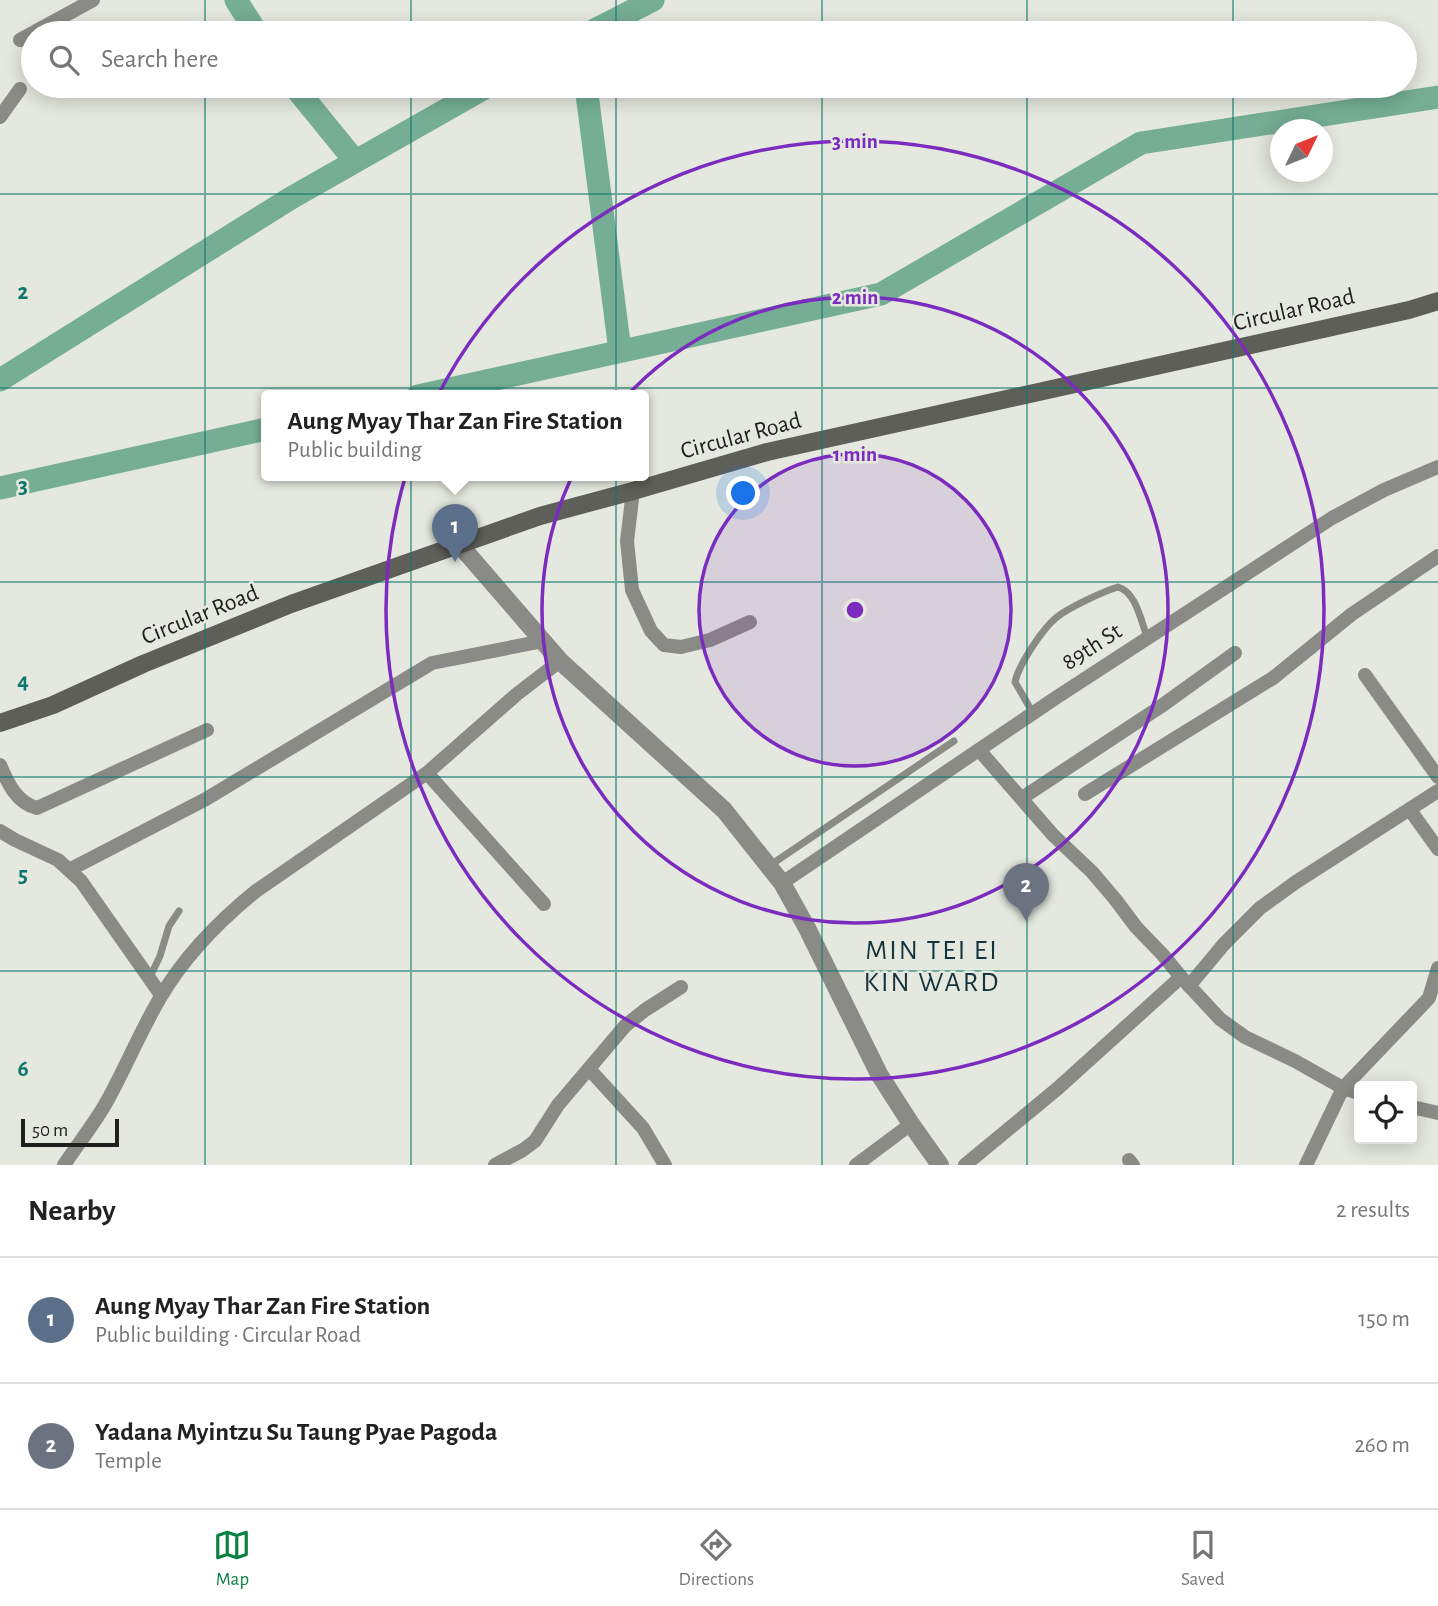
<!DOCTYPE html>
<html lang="en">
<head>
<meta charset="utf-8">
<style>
  :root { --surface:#fff; --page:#f6f6f6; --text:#222; --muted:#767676; --line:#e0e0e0; --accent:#0b8043 }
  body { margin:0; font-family:"Alegreya Sans",sans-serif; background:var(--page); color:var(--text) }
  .controls { position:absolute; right:21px; bottom:21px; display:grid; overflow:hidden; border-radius:7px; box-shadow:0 4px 18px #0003 }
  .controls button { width:63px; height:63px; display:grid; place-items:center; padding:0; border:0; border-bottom:2px solid var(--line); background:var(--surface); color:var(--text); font:35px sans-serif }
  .compass { position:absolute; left:1270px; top:119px; width:63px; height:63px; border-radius:50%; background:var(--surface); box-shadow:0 4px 18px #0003; rotate:47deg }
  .scale { position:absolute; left:21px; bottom:18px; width:98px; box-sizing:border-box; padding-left:7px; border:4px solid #20211e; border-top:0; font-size:19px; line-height:24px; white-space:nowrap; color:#20211e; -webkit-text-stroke:5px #e4e8de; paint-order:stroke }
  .you { position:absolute; left:744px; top:494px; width:24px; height:24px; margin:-18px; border:5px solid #fff; border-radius:50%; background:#1a73e8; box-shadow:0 0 0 10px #1a73e833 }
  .badge { display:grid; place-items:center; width:46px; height:46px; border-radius:50%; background:var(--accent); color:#fff; font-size:23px; font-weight:700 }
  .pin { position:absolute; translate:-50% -58px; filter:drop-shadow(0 2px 4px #0008) }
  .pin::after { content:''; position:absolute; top:37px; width:24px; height:21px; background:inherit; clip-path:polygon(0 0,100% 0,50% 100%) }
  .popup { position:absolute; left:261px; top:390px; width:388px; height:91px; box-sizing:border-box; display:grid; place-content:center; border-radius:7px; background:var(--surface); filter:drop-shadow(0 2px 5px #0005); font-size:23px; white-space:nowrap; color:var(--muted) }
  .popup b { font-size:26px; color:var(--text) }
  .popup::after { content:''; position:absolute; left:50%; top:100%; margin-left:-14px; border:14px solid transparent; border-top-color:var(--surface) }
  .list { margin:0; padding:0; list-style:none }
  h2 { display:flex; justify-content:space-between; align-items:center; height:91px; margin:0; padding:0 28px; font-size:30px }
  h2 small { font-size:23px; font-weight:400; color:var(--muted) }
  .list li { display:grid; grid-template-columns:46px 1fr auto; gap:21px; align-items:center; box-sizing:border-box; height:126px; padding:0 28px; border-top:2px solid var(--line) }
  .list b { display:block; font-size:26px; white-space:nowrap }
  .list p { margin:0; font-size:23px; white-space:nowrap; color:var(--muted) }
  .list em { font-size:23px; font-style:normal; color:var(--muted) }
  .icon { flex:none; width:38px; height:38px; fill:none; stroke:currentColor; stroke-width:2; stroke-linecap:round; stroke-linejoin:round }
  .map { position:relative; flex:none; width:1438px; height:1165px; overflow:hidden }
  .search { position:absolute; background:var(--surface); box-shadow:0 4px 18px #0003; left:21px; right:21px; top:21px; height:77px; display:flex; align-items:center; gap:18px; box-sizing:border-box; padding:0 24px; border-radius:38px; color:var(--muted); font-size:26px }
  .sheet { height:343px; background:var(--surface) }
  nav { display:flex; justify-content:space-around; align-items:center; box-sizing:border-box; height:98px; border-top:2px solid var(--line); background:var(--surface); font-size:19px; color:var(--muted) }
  nav a { display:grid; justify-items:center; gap:4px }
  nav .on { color:var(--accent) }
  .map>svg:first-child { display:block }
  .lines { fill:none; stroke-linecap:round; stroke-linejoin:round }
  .river { stroke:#75ae94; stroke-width:23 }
  .service { stroke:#8a8a86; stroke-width:7 }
  .minor { stroke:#8a8a86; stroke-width:14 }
  .tertiary { stroke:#8a8a86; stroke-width:18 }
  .secondary { stroke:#5f5f59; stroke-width:18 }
  .grid { fill:none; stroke:#0f766e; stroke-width:2; stroke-opacity:0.55 }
  .ring { fill:none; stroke:#7b2cbf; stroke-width:3.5 }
  .labels { text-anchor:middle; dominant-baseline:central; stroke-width:5; stroke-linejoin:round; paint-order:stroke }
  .street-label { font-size:24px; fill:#20211e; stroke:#e4e8de }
  .quarter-label { font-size:28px; letter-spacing:2px; fill:#15333d; stroke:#e4e8de }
  .grid-label { font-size:23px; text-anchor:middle; font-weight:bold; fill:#0f766e; stroke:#e4e8de; stroke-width:5; stroke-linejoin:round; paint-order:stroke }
  .centre { fill:#7b2cbf; stroke:#e4e8de; stroke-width:3.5 }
  .ring-label { font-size:21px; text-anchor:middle; font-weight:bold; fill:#7b2cbf; stroke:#e4e8de; stroke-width:5; stroke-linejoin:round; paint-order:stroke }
</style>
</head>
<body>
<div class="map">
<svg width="1438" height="1165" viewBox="0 0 1438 1165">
  <rect width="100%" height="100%" fill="#e4e8de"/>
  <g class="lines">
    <g class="river">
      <path d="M236,0L257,33"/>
      <path d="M589,33L653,0"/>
      <path d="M294,86L355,161"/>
      <path d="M586,86L620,351"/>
      <path d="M0,380L291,198L488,86"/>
      <path d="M418,396L881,294L1141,143L1438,97"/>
      <path d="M0,488L266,429"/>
    </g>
    <g class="service">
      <path d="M1033,713L1015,682C1019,664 1043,628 1057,617C1068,608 1104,591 1118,587C1136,592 1141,621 1147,637"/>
      <path d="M769,866L954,741"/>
      <path d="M150,977L160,956L169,926L179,911"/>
    </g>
    <g class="minor">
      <path d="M20,40L93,0"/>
      <path d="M0,117L20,89"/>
      <path d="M633,491L627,541L632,590L651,631L664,645L681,647L710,640L750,622"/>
      <path d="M1365,675L1438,777"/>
      <path d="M979,750L1053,835L1092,872L1115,899L1136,927L1163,955L1181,977L1220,1019L1245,1037L1295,1061L1343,1088L1359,1093"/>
      <path d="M0,765C8,784 17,803 37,808L207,730"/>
      <path d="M427,773L544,904"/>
      <path d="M1085,794L1273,678L1352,614L1438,556"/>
      <path d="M1022,798L1160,707L1235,653"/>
      <path d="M1410,810L1438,849"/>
      <path d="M0,831L15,840L58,860L81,881L161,995"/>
      <path d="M69,870L206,799L432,663L543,641"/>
      <path d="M782,883L1057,697L1332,518L1384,490L1438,467"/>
      <path d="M1189,986L1224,944L1260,908L1296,882L1438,791"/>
      <path d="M590,1070L643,1128L665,1165"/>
      <path d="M1412,1107L1438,1113"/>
      <path d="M1129,1160L1133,1165"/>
      <path d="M64,1165C78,1144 94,1124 106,1103C125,1069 140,1032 160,998C184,957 219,921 256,891L427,773L517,694L560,661"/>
      <path d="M495,1165L523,1150L535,1141L558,1105L625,1026L645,1010L681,987"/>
      <path d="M856,1165L911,1124"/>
      <path d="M965,1165L1057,1089L1181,977"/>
      <path d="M1306,1165L1343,1088L1429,998L1438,968"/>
    </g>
    <path class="tertiary" d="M459,544L560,661L724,810L782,883L807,928L879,1074L911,1124L940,1165"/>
    <path class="secondary" d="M0,723L53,705L143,664L291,604L540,516L633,491L767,452L1409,310L1438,301"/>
  </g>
  <path class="grid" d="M205,0V33M411,0V33M616,0V33M822,0V33M1027,0V33M1233,0V33M205,86V1165M411,86V1165M616,86V1165M822,86V1165M1027,86V1165M1233,86V1165M0,194H1438M0,388H1438M0,582H1438M0,777H1438M0,971H1438"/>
  <circle cx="855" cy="610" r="156" fill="#7b2cbf" fill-opacity=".12"/>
  <g class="ring">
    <circle cx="855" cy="610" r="156"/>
    <circle cx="855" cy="610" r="313"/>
    <circle cx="855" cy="610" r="469"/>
  </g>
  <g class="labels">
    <g class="street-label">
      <text transform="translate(1294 310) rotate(-13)">Circular Road</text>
      <text transform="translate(741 436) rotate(-15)">Circular Road</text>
      <text transform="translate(200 615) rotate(-22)">Circular Road</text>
      <text transform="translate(1092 647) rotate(-33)">89th St</text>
    </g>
    <g class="quarter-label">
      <text x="932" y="951">MIN TEI EI<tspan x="932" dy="32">KIN WARD</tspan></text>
    </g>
  </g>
  <g class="grid-label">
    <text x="23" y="299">2</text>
    <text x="23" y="493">3</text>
    <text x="23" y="688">4</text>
    <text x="23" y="882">5</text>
    <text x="23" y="1076">6</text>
  </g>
  <circle cx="855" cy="610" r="10" class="centre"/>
  <g class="ring-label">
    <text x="855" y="148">3 min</text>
    <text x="855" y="304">2 min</text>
    <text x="855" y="461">1 min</text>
  </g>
</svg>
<div class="controls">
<button><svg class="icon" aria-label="locate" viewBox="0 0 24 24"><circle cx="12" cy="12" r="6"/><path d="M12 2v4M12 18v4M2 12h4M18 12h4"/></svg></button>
</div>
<svg class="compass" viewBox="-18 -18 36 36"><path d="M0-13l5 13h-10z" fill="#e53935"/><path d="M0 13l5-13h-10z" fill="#767676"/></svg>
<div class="scale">50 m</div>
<div class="you"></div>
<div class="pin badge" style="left:455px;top:562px;background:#5c6f8a">1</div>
<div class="popup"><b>Aung Myay Thar Zan Fire Station</b>Public building</div>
<div class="pin badge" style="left:1026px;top:921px;background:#6b7280">2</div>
<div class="search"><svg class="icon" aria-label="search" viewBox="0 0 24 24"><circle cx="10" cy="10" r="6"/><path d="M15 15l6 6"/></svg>Search here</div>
</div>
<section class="sheet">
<h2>Nearby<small>2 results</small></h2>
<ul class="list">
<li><span class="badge" style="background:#5c6f8a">1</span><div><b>Aung Myay Thar Zan Fire Station</b><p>Public building · Circular Road</p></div><em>150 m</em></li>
<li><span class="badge" style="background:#6b7280">2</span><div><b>Yadana Myintzu Su Taung Pyae Pagoda</b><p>Temple</p></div><em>260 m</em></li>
</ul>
</section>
<nav>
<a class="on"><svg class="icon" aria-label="map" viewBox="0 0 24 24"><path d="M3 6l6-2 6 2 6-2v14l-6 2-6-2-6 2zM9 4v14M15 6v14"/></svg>Map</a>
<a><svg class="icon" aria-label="directions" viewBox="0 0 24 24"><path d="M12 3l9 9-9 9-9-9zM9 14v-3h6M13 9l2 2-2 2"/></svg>Directions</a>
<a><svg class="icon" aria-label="saved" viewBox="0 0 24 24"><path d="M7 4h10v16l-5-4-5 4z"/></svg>Saved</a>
</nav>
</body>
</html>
